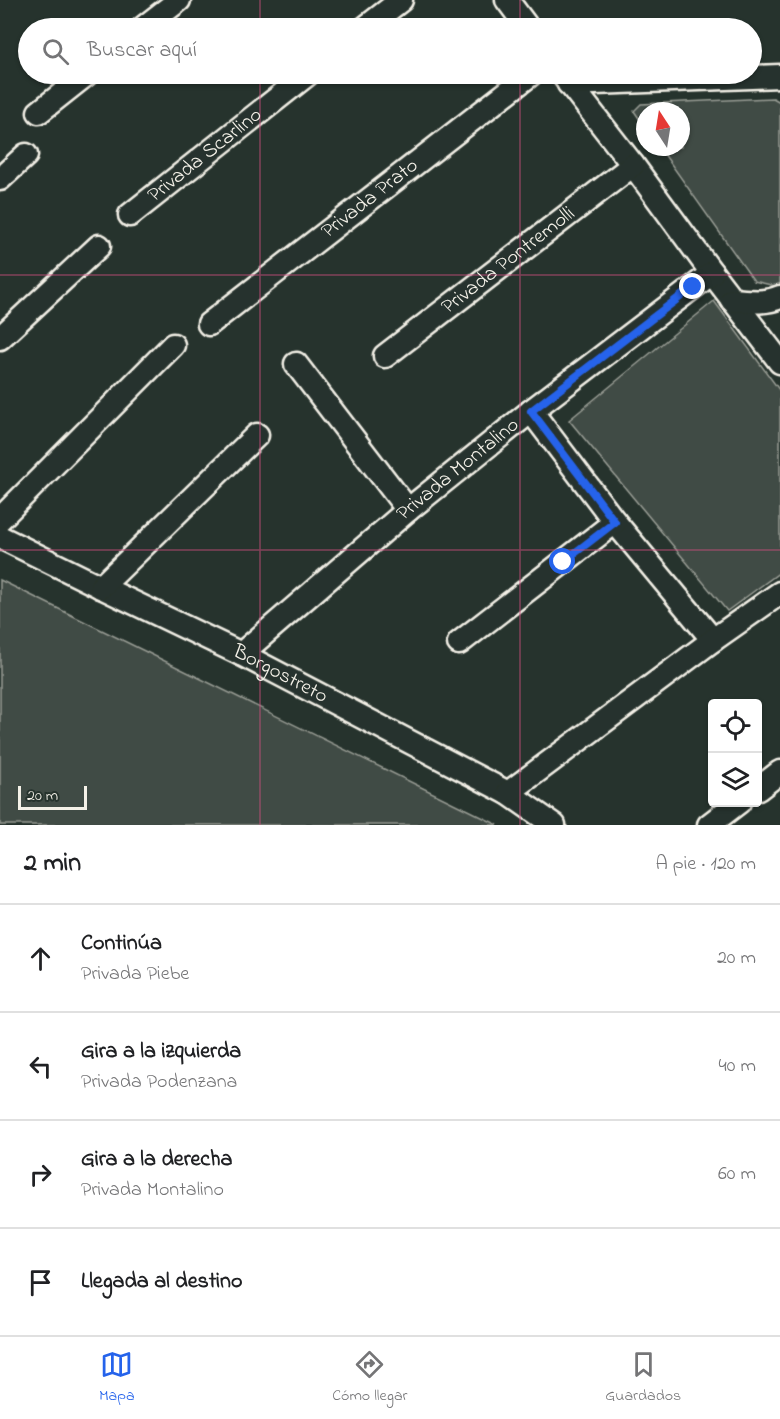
<!DOCTYPE html>
<html lang="es">
<head>
<meta charset="utf-8">
<style>
  :root { --surface:#fff; --page:#f6f6f6; --text:#202124; --muted:#757577; --line:#e0e0e0; --accent:#2563eb }
  body { margin:0; font-family:"Indie Flower",sans-serif; background:var(--page); color:var(--text) }
  .controls { position:absolute; right:18px; bottom:18px; display:grid; overflow:hidden; border-radius:6px; box-shadow:0 2px 4px #0004 }
  .controls button { width:54px; height:54px; display:grid; place-items:center; padding:0; border:0; border-bottom:2px solid var(--line); background:var(--surface); color:var(--text); font:30px sans-serif }
  .compass { position:absolute; left:636px; top:102px; width:54px; height:54px; border-radius:50%; background:var(--surface); box-shadow:0 2px 4px #0004; rotate:348deg }
  .scale { position:absolute; left:18px; bottom:15px; width:69px; box-sizing:border-box; padding-left:6px; border:3px solid #f4f1e8; border-top:0; font-size:16px; line-height:21px; white-space:nowrap; color:#f4f1e8; -webkit-text-stroke:4px #26332d; paint-order:stroke }
  .stop { position:absolute; width:18px; height:18px; margin:-14px; border:4px solid #2563eb; border-radius:50%; background:#fff }
  .stop.end { background:#2563eb; border-color:#fff; box-shadow:0 2px 6px #0008 }
  .list { margin:0; padding:0; list-style:none }
  h2 { display:flex; justify-content:space-between; align-items:center; height:78px; margin:0; padding:0 24px; font-size:26px }
  h2 small { font-size:20px; font-weight:400; color:var(--muted) }
  .list li { display:grid; grid-template-columns:39px 1fr auto; gap:18px; align-items:center; box-sizing:border-box; height:108px; padding:0 24px; border-top:2px solid var(--line) }
  .list b { display:block; font-size:22px; white-space:nowrap }
  .list p { margin:0; font-size:20px; white-space:nowrap; color:var(--muted) }
  .list em { font-size:20px; font-style:normal; color:var(--muted) }
  .icon { flex:none; width:33px; height:33px; fill:none; stroke:currentColor; stroke-width:2; stroke-linecap:round; stroke-linejoin:round }
  .map { position:relative; flex:none; width:780px; height:825px; overflow:hidden }
  .search { position:absolute; background:var(--surface); box-shadow:0 2px 4px #0004; left:18px; right:18px; top:18px; height:66px; display:flex; align-items:center; gap:15px; box-sizing:border-box; padding:0 21px; border-radius:33px; color:var(--muted); font-size:22px }
  .sheet { height:510px; background:var(--surface) }
  nav { display:flex; justify-content:space-around; align-items:center; box-sizing:border-box; height:84px; border-top:2px solid var(--line); background:var(--surface); font-size:16px; color:var(--muted) }
  nav a { display:grid; justify-items:center; gap:3px }
  nav .on { color:var(--accent) }
  .map>svg:first-child { display:block }
  .green { fill:#414b45; stroke:#9a9e96; stroke-width:1.5 }
  .lines { fill:none; stroke-linecap:round; stroke-linejoin:round }
  .minor-casing { stroke:#f4f1e8; stroke-width:27 }
  .minor { stroke:#26332d; stroke-width:22 }
  .route { stroke:#2563eb; stroke-width:8 }
  .grid { fill:none; stroke:#ce4e7e; stroke-width:1.5; stroke-opacity:0.55 }
  .labels { text-anchor:middle; dominant-baseline:central; stroke-width:6; stroke-linejoin:round; paint-order:stroke }
  .street-label { font-size:21px; fill:#f4f1e8; stroke:#26332d }
</style>
</head>
<body>
<div class="map">
<svg width="780" height="825" viewBox="0 0 780 825">
  <rect width="100%" height="100%" fill="#26332d"/>
  <filter id="ink" filterUnits="userSpaceOnUse"><feTurbulence type="fractalNoise" baseFrequency=".0167" numOctaves="2"/><feDisplacementMap in="SourceGraphic" scale="12" xChannelSelector="R" yChannelSelector="G"/><feConvolveMatrix kernelMatrix="1 2 1 2 8 2 1 2 1" color-interpolation-filters="sRGB"/></filter>
  <g filter="url(#ink)">
    <g class="green">
      <path d="M773,98L780,102V287L754,281L659,147H681V111H645V127L634,111L641,104Z"/>
      <path d="M714,301L780,391V572L727,611L569,420Z"/>
      <path d="M0,580L498,825H0Z"/>
    </g>
    <g class="lines">
      <defs>
        <g id="minor">
          <path d="M507,0L528,28"/>
          <path d="M143,28L179,0"/>
          <path d="M365,28L401,0"/>
          <path d="M562,74L633,165L712,273L780,362"/>
          <path d="M569,84L780,76"/>
          <path d="M39,112L87,74"/>
          <path d="M0,179L26,155"/>
          <path id="s1" d="M130,215L308,74"/>
          <path d="M732,300C747,301 765,304 780,297"/>
          <path id="s2" d="M209,324L531,74"/>
          <path d="M0,338L99,246"/>
          <path id="s3" d="M385,356L633,165"/>
          <path d="M296,364L408,510"/>
          <path d="M531,411L615,522L713,640"/>
          <path d="M0,519L173,345"/>
          <path id="s4" d="M0,537L101,587L241,654L508,793L554,825"/>
          <path d="M101,587L257,435"/>
          <path d="M459,643L615,522"/>
          <path id="s5" d="M241,654L408,510L531,411L712,273"/>
          <path d="M758,789L780,772"/>
          <path d="M508,793L713,640L780,593"/>
          <path d="M709,825L739,802"/>
        </g>
      </defs>
      <use href="#minor" class="minor-casing"/>
      <use href="#minor" class="minor"/>
    </g>
  </g>
  <g class="lines" filter="url(#ink)">
    <path class="route" d="M563,562L615,522L531,411L693,287"/>
  </g>
  <path class="grid" d="M260,0V28M520,0V28M260,74V825M520,74V825M0,275H780M0,550H780"/>
  <g class="labels">
    <g class="street-label">
      <text stroke="none"><textPath href="#s1" startOffset="96">Privada Scarlino</textPath></text>
      <text stroke="none"><textPath href="#s2" startOffset="204">Privada Prato</textPath></text>
      <text stroke="none"><textPath href="#s3" startOffset="156">Privada Pontremolli</textPath></text>
      <text stroke="none"><textPath href="#s5" startOffset="285">Privada Montalino</textPath></text>
      <text stroke="none"><textPath href="#s4" startOffset="312">Borgostreto</textPath></text>
    </g>
  </g>
</svg>
<div class="controls">
<button><svg class="icon" aria-label="locate" viewBox="0 0 24 24"><circle cx="12" cy="12" r="6"/><path d="M12 2v4M12 18v4M2 12h4M18 12h4"/></svg></button>
<button><svg class="icon" aria-label="layers" viewBox="0 0 24 24"><path d="M12 4l9 5-9 5-9-5zM3 14l9 5 9-5"/></svg></button>
</div>
<svg class="compass" viewBox="-18 -18 36 36"><path d="M0-13l5 13h-10z" fill="#e53935"/><path d="M0 13l5-13h-10z" fill="#757577"/></svg>
<div class="scale">20 m</div>
<div class="stop" style="left:563px;top:562px"></div>
<div class="stop end" style="left:693px;top:287px"></div>
<div class="search"><svg class="icon" aria-label="search" viewBox="0 0 24 24"><circle cx="10" cy="10" r="6"/><path d="M15 15l6 6"/></svg>Buscar aquí</div>
</div>
<section class="sheet">
<h2>2 min<small>A pie · 120 m</small></h2>
<ul class="list">
<li><svg class="icon" aria-label="ahead" viewBox="0 0 24 24"><path d="M12 20V5M6 11l6-6 6 6"/></svg><div><b>Continúa</b><p>Privada Piebe</p></div><em>20 m</em></li>
<li><svg class="icon" aria-label="left" viewBox="0 0 24 24"><path d="M17 20v-9H6M10 6l-5 5 5 5"/></svg><div><b>Gira a la izquierda</b><p>Privada Podenzana</p></div><em>40 m</em></li>
<li><svg class="icon" aria-label="right" viewBox="0 0 24 24"><path d="M7 20v-9h11M14 6l5 5-5 5"/></svg><div><b>Gira a la derecha</b><p>Privada Montalino</p></div><em>60 m</em></li>
<li><svg class="icon" aria-label="arrive" viewBox="0 0 24 24"><path d="M6 21V4h12l-3 4 3 4H6"/></svg><div><b>Llegada al destino</b></div></li>
</ul>
</section>
<nav>
<a class="on"><svg class="icon" aria-label="map" viewBox="0 0 24 24"><path d="M3 6l6-2 6 2 6-2v14l-6 2-6-2-6 2zM9 4v14M15 6v14"/></svg>Mapa</a>
<a><svg class="icon" aria-label="directions" viewBox="0 0 24 24"><path d="M12 3l9 9-9 9-9-9zM9 14v-3h6M13 9l2 2-2 2"/></svg>Cómo llegar</a>
<a><svg class="icon" aria-label="saved" viewBox="0 0 24 24"><path d="M7 4h10v16l-5-4-5 4z"/></svg>Guardados</a>
</nav>
</body>
</html>
